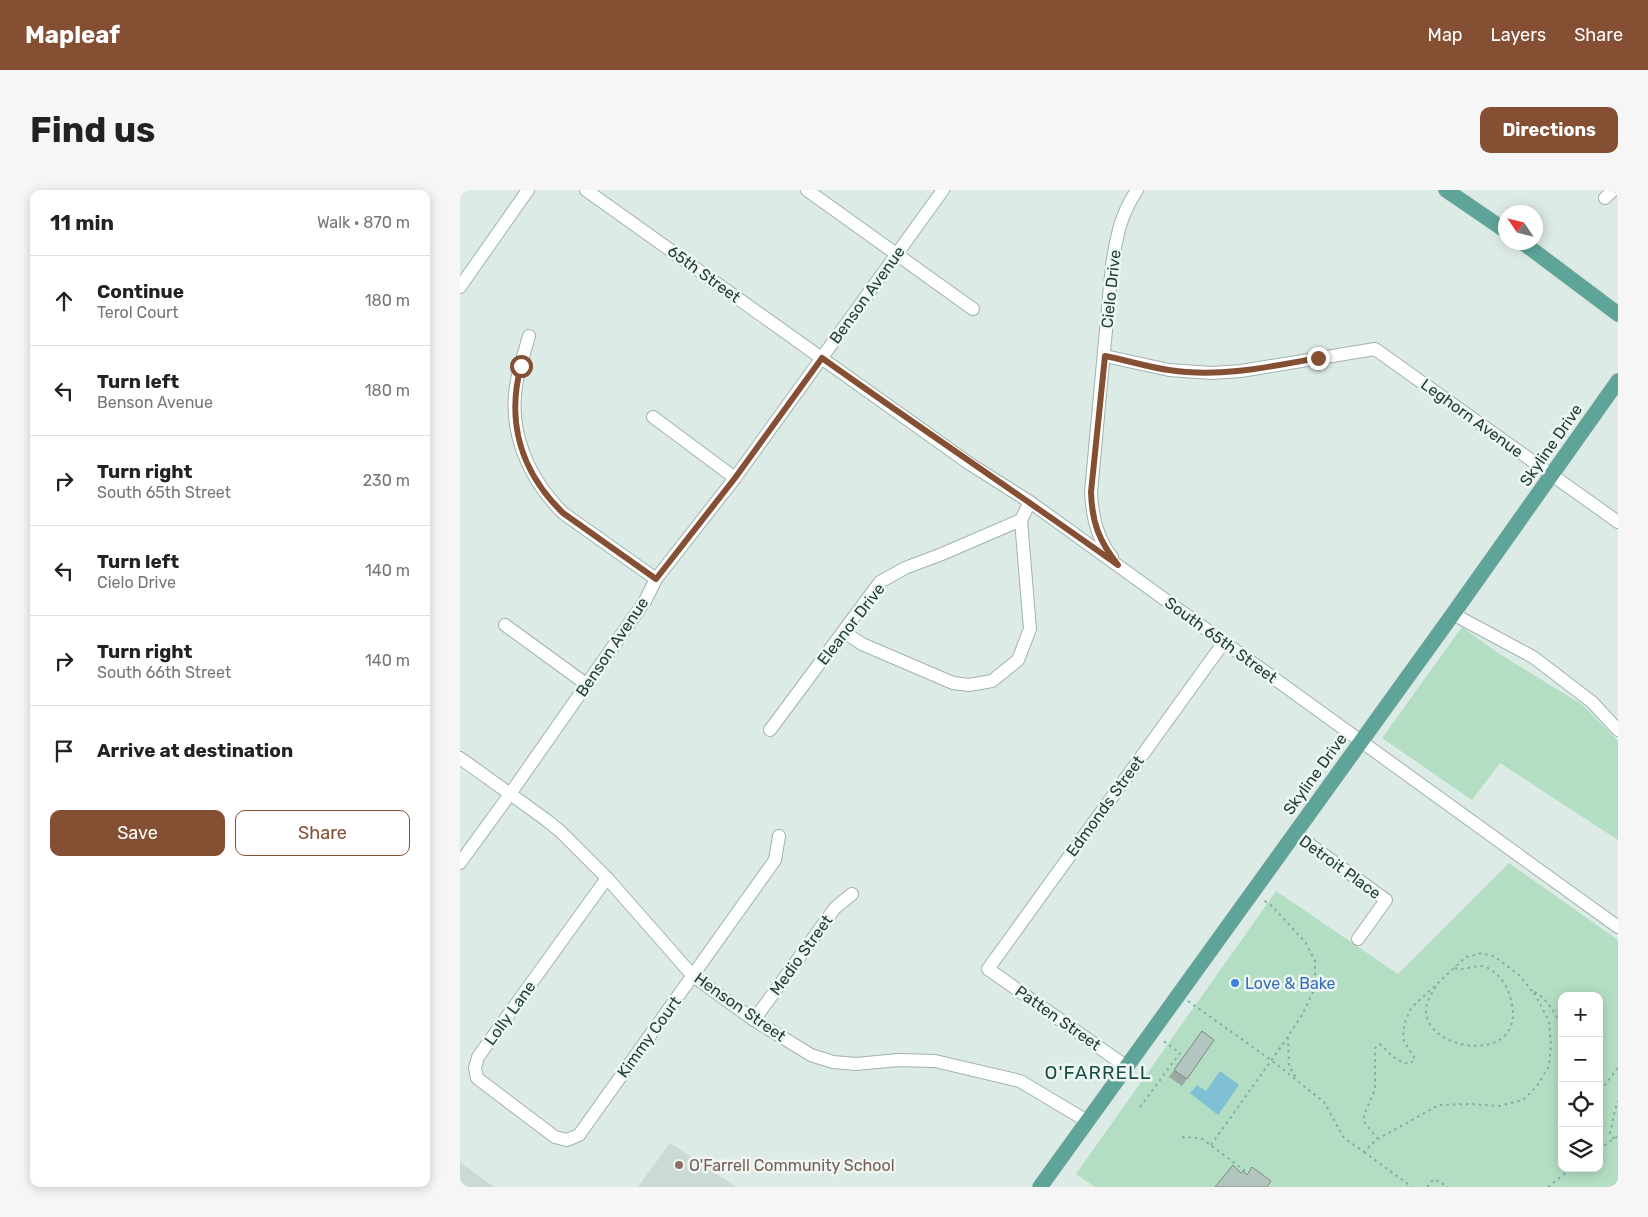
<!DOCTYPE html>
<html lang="en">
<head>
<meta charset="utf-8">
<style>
  :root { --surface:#fff; --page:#f6f6f6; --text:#222; --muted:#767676; --line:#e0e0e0; --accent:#854f34 }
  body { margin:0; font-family:Rubik,sans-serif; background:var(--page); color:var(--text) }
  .controls { position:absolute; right:15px; bottom:15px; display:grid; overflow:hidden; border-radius:10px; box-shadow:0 2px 12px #0003 }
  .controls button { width:45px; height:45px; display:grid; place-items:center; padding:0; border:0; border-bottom:1px solid var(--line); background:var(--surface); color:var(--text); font:25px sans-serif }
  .compass { position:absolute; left:1038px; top:15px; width:45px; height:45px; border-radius:50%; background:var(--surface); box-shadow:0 2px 12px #0003; rotate:305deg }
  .stop { position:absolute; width:15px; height:15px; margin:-11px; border:4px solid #854f34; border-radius:50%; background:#fff }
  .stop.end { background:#854f34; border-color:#fff; box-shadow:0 1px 5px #0008 }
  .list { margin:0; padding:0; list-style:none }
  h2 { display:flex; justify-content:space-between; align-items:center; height:65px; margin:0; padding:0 20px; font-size:21px }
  h2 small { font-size:16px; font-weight:400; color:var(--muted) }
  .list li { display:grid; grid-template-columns:32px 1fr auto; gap:15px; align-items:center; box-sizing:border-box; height:90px; padding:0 20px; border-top:1px solid var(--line) }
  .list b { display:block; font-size:19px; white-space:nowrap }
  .list p { margin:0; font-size:16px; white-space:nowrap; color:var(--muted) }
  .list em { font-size:16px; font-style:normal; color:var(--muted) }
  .actions { display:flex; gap:10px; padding:15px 20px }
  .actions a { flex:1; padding:11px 0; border:1px solid var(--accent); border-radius:10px; text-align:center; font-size:18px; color:var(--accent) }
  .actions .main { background:var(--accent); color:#fff }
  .icon { flex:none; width:28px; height:28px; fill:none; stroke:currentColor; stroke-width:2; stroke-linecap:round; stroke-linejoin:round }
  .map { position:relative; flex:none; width:1158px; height:997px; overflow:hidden; border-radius:10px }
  header { display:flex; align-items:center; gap:30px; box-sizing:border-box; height:70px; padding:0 25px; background:var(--accent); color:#fff }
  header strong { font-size:24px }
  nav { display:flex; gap:28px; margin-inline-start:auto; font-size:18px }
  .intro { display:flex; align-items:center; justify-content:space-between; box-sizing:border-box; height:120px; padding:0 30px }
  h1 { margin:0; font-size:35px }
  .button { padding:12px 22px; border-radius:10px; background:var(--accent); color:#fff; font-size:18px; font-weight:700 }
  main { display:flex; gap:30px; padding:0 30px }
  aside { flex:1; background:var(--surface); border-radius:10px; box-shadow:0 2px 12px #0003 }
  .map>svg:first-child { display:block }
  .built { fill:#cbdad5 }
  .green { fill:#b4dec3; fill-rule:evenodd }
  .water { fill:#80c0d5 }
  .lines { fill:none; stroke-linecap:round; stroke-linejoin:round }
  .minor-casing { stroke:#a0b3ae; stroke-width:14 }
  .major-casing { stroke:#c0c8c7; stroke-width:16 }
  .path { stroke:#7bb1a5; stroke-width:2; stroke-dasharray:2.5 4; stroke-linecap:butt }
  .minor { stroke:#fff; stroke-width:12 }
  .major { stroke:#5ea498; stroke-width:15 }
  .wall { fill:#99a9a4 }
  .building { fill:#b2c5bf; stroke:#7d8a86 }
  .route { stroke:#854f34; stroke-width:6 }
  .shop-dot { fill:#3f7fe0; stroke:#eef7f3; stroke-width:2 }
  .education-dot { fill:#8d6e63; stroke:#eef7f3; stroke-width:2 }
  .labels { text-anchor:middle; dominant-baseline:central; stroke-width:5; stroke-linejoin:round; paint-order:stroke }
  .street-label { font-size:16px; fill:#1e3b36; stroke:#eef7f3 }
  .shop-label { font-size:16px; fill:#366cbe; stroke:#eef7f3; text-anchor:start }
  .education-label { font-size:16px; fill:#785e54; stroke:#eef7f3; text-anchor:start }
  .quarter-label { font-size:19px; letter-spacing:1px; fill:#194e46; stroke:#eef7f3 }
</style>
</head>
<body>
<header>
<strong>Mapleaf</strong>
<nav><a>Map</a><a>Layers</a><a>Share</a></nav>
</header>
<div class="intro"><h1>Find us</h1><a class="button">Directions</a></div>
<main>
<aside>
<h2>11 min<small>Walk · 870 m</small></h2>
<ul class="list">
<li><svg class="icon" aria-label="ahead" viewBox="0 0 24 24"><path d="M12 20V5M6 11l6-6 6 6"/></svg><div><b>Continue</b><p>Terol Court</p></div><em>180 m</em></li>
<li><svg class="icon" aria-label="left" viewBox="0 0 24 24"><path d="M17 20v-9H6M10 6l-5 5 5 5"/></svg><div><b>Turn left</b><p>Benson Avenue</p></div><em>180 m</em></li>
<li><svg class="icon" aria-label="right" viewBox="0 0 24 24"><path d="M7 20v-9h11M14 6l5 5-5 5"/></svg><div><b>Turn right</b><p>South 65th Street</p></div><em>230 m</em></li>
<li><svg class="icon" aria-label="left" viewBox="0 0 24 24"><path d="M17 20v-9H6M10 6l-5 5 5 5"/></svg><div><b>Turn left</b><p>Cielo Drive</p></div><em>140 m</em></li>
<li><svg class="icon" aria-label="right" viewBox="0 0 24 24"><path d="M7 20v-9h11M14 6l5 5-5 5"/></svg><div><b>Turn right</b><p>South 66th Street</p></div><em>140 m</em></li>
<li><svg class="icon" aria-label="arrive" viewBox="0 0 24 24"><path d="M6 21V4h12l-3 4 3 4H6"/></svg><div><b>Arrive at destination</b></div></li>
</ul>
<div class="actions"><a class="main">Save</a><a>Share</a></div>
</aside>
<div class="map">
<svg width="1158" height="997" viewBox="0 0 1158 997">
  <rect width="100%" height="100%" fill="#ddebe6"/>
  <g class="built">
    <path d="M210,953L276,997H178Z"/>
    <path d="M0,972L34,997H0Z"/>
  </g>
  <g class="green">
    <path d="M1002,437L1038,463L1123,515L1158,551V650L1040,573L1012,610L922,548Z"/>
    <path d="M1049,673L1158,750V997H635L616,984L816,701L938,784ZM1102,806H1139V978H1102Z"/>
  </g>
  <path class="water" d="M760,881L779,895L758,925L730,903L737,895L746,901Z"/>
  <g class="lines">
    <defs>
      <g id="minor">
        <path d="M126,0L510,274L570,312L1158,737"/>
        <path d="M347,0L513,119"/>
        <path d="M1145,8L1153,0"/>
        <path d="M0,97L68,0"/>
        <path d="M69,146C65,161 60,175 57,190C47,240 68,288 103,323L196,389"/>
        <path d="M645,166L709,180L752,183L781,181L915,159L1158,332"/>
        <path d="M193,227L275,288"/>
        <path d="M652,367C637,349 632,325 631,302L652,75C657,45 660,26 677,0"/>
        <path d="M993,424L1073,467L1132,512L1158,540"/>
        <path d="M45,435L126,494"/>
        <path d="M386,440L390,446L402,454L493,493L509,495L532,491L558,470L570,439L561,330"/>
        <path d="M310,540L420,392L445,378L482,364L561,330L570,312"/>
        <path d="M0,568L85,629L100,641L147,688L233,786L294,830L351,865L373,872L396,874L438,870L475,871L560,891L627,931"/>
        <path d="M834,643L926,710L898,749"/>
        <path d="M0,673L50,604L185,411L196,389L275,288L483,0"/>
        <path d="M147,688L18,867L15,878L17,888L95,947L107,950L119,945L315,670L319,646"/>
        <path d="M294,830L375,718L392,704"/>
        <path d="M667,877L528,779L764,452"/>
      </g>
      <g id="major">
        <path d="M986,0L1046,41"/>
        <path d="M1062,52L1158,124"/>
        <path d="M580,997L993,424L1158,191"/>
      </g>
    </defs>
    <use href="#minor" class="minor-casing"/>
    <use href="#major" class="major-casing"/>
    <g class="path">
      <path d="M976,797C971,804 966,812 966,821C967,862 1064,875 1052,814C1049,799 1042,786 1028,778C1017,772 1005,782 995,778"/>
      <path d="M728,811L811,870L864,912L884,948L904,962L916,950L979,915L1011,914L1039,916L1063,910L1077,896L1089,876L1091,855L1089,831L1073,801C1088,809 1094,822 1102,837"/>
      <path d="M828,847L829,876L836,888"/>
      <path d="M1139,899L1146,894L1158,877"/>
      <path d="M680,917L720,863L702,850"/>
      <path d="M722,947L741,948L788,983"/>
      <path d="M918,949L904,932V925L915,899V858L920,854C931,864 934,871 950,874L955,869L943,849L944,835L951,818L1006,767L1022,763L1035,767L1059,785L1072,801"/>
      <path d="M1154,949L1150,943C1153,932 1154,921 1158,911"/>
      <path d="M751,955L825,851L842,825L855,798V771L846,753L812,716L802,709"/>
      <path d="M1139,959L1158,946"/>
      <path d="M904,962L952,997"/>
      <path d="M967,997L974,989L988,997"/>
      <path d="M1088,997L1112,978"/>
    </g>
    <use href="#minor" class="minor"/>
    <use href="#major" class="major"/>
  </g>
  <path class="wall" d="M742,841L754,850L722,896L709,887Z"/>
  <g class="building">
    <path d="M742,841L754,850L727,889L714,880Z"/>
    <path d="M773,975L781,983L783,981L787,985L792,977L811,991L807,997H755Z"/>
  </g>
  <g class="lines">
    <path class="route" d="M61,176C46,232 61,282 103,323L196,389L275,288L362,168C460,238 560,305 658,375C639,351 632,333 631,302L645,166C666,170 687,177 709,180C759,188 809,177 858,168"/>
  </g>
  <circle class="shop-dot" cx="775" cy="793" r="5"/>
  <circle class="education-dot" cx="219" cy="975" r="5"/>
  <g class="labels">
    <g class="street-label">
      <text transform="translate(244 84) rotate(36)">65th Street</text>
      <text transform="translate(651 99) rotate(-84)">Cielo Drive</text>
      <text transform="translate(407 105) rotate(-54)">Benson Avenue</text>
      <text transform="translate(1012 228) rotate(36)">Leghorn Avenue</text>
      <text transform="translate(1091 255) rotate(-55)">Skyline Drive</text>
      <text transform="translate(391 434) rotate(-52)">Eleanor Drive</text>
      <text transform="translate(761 450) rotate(36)">South 65th Street</text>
      <text transform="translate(152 457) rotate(-56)">Benson Avenue</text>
      <text transform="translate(855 584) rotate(-54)">Skyline Drive</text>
      <text transform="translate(645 616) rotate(-54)">Edmonds Street</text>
      <text transform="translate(880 677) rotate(36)">Detroit Place</text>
      <text transform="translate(341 765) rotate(-54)">Medio Street</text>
      <text transform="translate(280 817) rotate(35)">Henson Street</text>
      <text transform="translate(50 823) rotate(-54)">Lolly Lane</text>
      <text transform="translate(598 828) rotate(35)">Patten Street</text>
      <text transform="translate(189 847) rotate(-54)">Kimmy Court</text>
    </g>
    <g class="shop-label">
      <text x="785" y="793">Love &amp; Bake</text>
    </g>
    <g class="education-label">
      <text x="229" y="975">O'Farrell Community School</text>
    </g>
    <g class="quarter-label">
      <text x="638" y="882">O'FARRELL</text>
    </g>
  </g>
</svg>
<div class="controls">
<button>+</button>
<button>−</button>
<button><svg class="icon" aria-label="locate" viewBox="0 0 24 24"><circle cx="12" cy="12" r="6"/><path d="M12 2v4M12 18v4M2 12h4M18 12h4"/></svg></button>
<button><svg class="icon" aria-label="layers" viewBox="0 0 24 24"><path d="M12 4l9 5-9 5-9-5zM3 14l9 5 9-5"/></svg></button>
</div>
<svg class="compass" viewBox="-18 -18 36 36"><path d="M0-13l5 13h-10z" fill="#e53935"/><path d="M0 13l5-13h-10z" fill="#767676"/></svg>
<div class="stop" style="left:61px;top:176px"></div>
<div class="stop end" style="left:858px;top:168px"></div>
</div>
</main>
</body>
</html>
